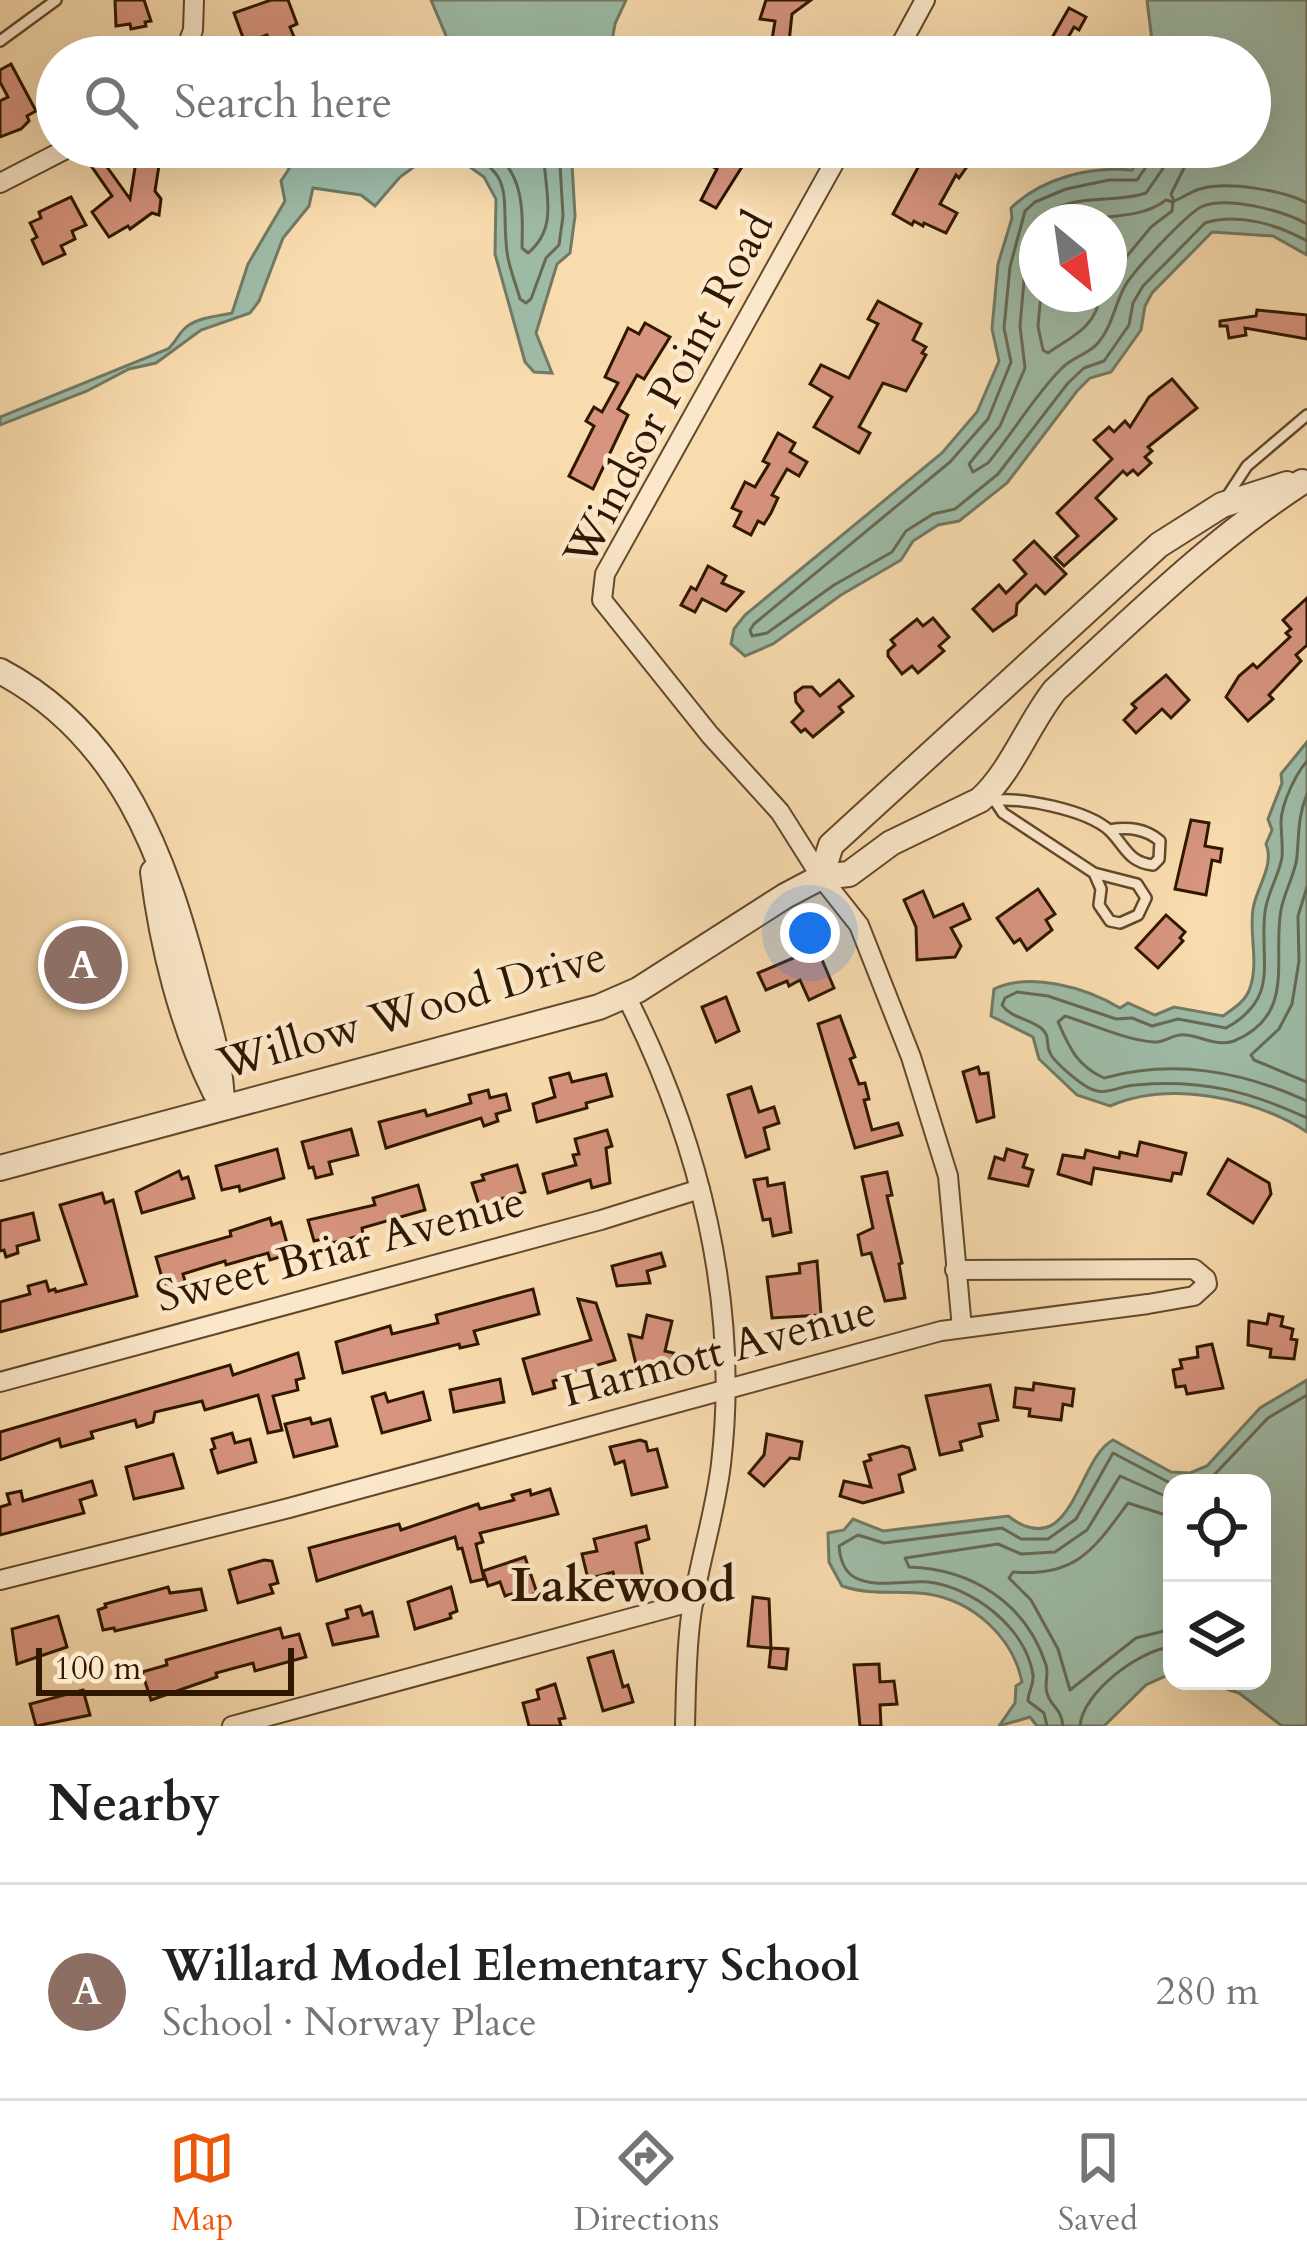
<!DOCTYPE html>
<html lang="en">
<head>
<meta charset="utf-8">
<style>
  :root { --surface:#fff; --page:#f2f2f2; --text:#202124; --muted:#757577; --line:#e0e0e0; --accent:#ea580c }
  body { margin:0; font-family:Cardo,serif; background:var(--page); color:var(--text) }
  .controls { position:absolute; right:36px; bottom:36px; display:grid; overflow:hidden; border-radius:24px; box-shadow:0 12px 48px #0002 }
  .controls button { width:108px; height:108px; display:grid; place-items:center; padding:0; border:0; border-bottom:3px solid var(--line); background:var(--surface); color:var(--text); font:60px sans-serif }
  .compass { position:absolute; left:1019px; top:204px; width:108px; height:108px; border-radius:50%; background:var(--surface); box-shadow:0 12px 48px #0002; rotate:151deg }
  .scale { position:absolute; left:36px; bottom:30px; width:258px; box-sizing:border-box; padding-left:12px; border:6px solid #2f1700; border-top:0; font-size:33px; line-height:42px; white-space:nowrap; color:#2f1700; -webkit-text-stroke:9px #fbe8ca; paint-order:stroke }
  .you { position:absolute; left:810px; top:933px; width:42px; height:42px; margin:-30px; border:9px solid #fff; border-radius:50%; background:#1a73e8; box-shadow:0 0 0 18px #1a73e833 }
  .badge { display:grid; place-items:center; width:78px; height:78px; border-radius:50%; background:var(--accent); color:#fff; font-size:39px; font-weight:700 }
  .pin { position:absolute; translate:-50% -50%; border:6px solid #fff; box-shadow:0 3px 12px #0006 }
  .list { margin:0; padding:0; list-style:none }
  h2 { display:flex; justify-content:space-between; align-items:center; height:156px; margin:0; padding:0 48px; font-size:51px }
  h2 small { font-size:39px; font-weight:400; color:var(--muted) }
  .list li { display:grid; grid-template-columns:78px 1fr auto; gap:36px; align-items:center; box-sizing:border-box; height:216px; padding:0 48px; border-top:3px solid var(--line) }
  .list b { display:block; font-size:45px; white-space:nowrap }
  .list p { margin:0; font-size:39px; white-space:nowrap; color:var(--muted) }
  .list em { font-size:39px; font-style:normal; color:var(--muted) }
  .icon { flex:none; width:66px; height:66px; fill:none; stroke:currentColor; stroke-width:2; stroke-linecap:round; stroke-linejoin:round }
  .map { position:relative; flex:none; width:1307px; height:1726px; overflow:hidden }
  .search { position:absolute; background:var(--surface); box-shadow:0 12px 48px #0002; left:36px; right:36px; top:36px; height:132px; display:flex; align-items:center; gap:30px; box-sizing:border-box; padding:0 42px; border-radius:66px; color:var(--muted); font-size:45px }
  .sheet { height:372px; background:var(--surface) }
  nav { display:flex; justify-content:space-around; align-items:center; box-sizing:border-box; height:168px; border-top:3px solid var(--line); background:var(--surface); font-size:33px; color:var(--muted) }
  nav a { display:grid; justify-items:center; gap:6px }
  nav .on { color:var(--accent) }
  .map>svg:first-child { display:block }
  .water { fill:#9ebca8; stroke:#727a65; stroke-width:3; fill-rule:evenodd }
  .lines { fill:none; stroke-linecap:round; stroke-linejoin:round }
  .shore { stroke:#666a54; stroke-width:3 }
  .building { fill:#d7947e; stroke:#2f1700; stroke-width:3 }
  .service-casing { stroke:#62482c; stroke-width:14 }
  .minor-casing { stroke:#62482c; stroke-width:22 }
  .tertiary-casing { stroke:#62482c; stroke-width:28 }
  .service { stroke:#fbe8ca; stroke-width:9 }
  .minor { stroke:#fbe8ca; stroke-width:18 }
  .tertiary { stroke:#fbe8ca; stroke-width:24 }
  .labels { text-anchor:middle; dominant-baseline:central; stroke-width:9; stroke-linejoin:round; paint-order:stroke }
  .street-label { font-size:45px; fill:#2f1700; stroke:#fbe8ca }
  .neighbourhood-label { font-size:48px; font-weight:bold; fill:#2f1700; stroke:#fbe8ca }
</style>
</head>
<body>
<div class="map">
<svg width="1307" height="1726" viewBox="0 0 1307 1726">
  <rect width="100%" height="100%" fill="#f9dcae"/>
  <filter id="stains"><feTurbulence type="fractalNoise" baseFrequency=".00167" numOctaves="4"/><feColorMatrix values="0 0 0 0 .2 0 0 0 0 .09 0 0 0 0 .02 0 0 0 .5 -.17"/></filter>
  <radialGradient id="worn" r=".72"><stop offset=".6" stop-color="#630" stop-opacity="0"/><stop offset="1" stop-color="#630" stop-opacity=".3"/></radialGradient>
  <g class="water">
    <path d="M431,0H626L615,24L609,57H455Z"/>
    <path d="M1147,0H1307V255L1273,236L1212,232L1152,293L1145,306L1141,330L1111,372L1090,378L1077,391L1007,483L959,521L938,525L913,541L901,560L841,595L773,644L745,656L731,644L734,629L745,615L942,453L977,412L999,361L992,329L998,264L1012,218L1011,208C1042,178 1090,166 1132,170L1145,147H1250V57H1154ZM1109,222V294H1037V222Z"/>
    <path d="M278,147H285L300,160L329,151L333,158L357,166L377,147H571L575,216L570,253L557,264L536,333L552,373L534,372L525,362L495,254L496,199L484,177L463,162L433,153L400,177L375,206L361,195L313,188L309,206L283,238L259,301L250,313L201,330L156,363L129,369L87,391L0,425V417L168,349C177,341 180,330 189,325C201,317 219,316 232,313L248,264L285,201L281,181L289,169Z"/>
    <path d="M1307,742V1132C1254,1098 1170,1080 1110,1106L1077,1095L1039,1059L1033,1037L991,1016L994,989C1030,972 1085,987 1120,1008L1128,1003L1155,1015L1174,1007L1223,1016C1234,1008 1246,1001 1250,988C1259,962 1249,935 1253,909C1256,888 1275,865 1266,844L1272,830L1268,819L1282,783L1281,774Z"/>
    <path d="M1307,1380V1726H1282L1239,1693L1202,1681H1262V1483H1172V1673L1146,1685L1104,1726H1037L1030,1717L999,1726L1015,1703L1016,1686L1022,1682C1013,1637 973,1601 928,1594C898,1590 871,1596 842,1586L829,1562L828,1533L844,1530L853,1519L883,1531L1008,1516C1073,1565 1077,1458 1113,1440L1171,1472L1190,1473L1207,1466L1260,1408Z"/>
  </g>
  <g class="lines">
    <g class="shore">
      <path d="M450,147C520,170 500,195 507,252C509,268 516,284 520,299L526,303L531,299L546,258L559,245L563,216L559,147"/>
      <path d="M488,147C524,172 523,208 522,248L528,253C562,225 542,186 544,147"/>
      <path d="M1154,147L1153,157L1137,180H1109L1066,189L1035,202L1025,211L1010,267L1004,328L1011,362L988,419L950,462L754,624L750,630L752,636L767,633L834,585L892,552L906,531L933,514L955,509L998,474L1068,383L1084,368L1104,361L1129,325L1133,303L1143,286L1205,223C1238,212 1278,225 1307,241"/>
      <path d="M1187,147L1185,166L1171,194L1174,201C1182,198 1190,192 1200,189C1227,181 1283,190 1307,203"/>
      <path d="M1039,222C1064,190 1113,205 1146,193L1166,164L1169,147"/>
      <path d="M1074,222C1105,214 1140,220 1166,200L1173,202L1172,211L1151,227L1109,278"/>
      <path d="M1037,229L1025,269L1020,326L1025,368L1000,426L969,464L973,472L988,463C1013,433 1034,396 1061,369C1072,357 1089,354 1098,343C1113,325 1114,306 1125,286C1134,270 1186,215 1201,207C1226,195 1284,211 1307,224"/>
      <path d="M1041,294L1038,326L1043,350L1048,353C1074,335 1095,328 1101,294"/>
      <path d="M1307,761C1296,774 1282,802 1281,821C1281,832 1283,845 1282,857C1279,876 1267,893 1265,912C1259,961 1281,998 1226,1028L1178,1019L1152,1026L1132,1018L1116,1019L1048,996L1017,992L1005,998L1002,1005C1011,1018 1028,1018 1041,1028C1051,1036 1045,1043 1050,1053C1054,1062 1075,1079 1084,1085C1104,1099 1115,1086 1136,1085C1201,1079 1249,1091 1307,1118"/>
      <path d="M1307,794C1298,816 1299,833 1297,857C1295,875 1284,892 1281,910C1272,958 1297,1015 1234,1041C1215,1048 1197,1033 1180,1035C1170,1036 1164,1043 1153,1042C1123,1039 1094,1025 1065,1016L1058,1022C1069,1047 1077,1066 1104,1078C1175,1059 1241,1071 1307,1101"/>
      <path d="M1307,887L1298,916L1299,961L1292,1004L1279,1029L1251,1055L1254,1060L1307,1082"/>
      <path d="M1197,1483L1215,1474L1268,1418L1307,1395"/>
      <path d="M1172,1517L1128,1503C1094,1549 1077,1577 1013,1572L1009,1578L1031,1600L1058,1649L1070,1690L1136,1638L1172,1629"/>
      <path d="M1047,1726L1044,1713L1028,1701C1028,1691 1034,1686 1033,1675C1026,1628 973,1587 928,1582C906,1580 875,1589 854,1577C844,1571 840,1558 839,1546L858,1535L884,1543L1002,1528L1021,1539H1048L1076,1519L1113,1453L1172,1484"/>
      <path d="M1063,1726C1061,1707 1050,1706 1047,1693C1044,1685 1049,1674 1046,1665C1026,1603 972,1569 909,1567L905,1558L998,1544L1021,1554L1055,1552L1087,1530L1120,1476L1172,1499"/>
      <path d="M1080,1726C1082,1693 1140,1649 1172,1647"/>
    </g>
  </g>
  <g class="building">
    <path d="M115,0H144L151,21L145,22L146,26L131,29L130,24L116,26Z"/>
    <path d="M271,0H288L297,24L290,27L294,37L289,39L296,57H275L267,35L245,43L234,13Z"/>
    <path d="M766,0H811L792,14L789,42L772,40L775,21L760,19Z"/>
    <path d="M1069,8L1086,17L1079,30L1074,27L1057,57H1041Z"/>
    <path d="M11,64L36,111L27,116L29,121L21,129L0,137V101L8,97L0,82V70Z"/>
    <path d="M929,147H950L971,161L959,178L956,175L940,204L957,213L946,233L924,223L923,226L914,221L912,225L893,214Z"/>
    <path d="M713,151L724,157L727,152L745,162L716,208L701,200L717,169L706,163Z"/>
    <path d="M137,155L160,159L155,191L161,199L159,215L152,213L130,229L128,226L109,237L92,212L112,196L92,167L102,160L130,199Z"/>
    <path d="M71,197L86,225L72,231L75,239L61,246L65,254L43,264L32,240L37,237L30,223L41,218L39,212Z"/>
    <path d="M878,301L921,324L913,340L926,347L922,353L926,355L906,391L883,383L859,427L870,433L859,453L814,427L832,397L810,384L821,365L849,378L878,324L868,319Z"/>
    <path d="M1257,310L1307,315V339L1245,328L1246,335L1229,338L1227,326H1220V321L1256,316Z"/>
    <path d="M645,323L670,337L644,379L637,375L618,409L628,415L593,489L569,476L594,426L586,421L594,407L602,412L618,383L605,377L628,328L639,334Z"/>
    <path d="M1172,379L1197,408L1148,447L1152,451L1145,457L1151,463L1138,475L1133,470L1127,475L1123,471L1096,498L1116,519L1064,566L1055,557L1078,536L1057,513L1112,459L1094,440L1109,427L1114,432L1125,421L1130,427L1149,397Z"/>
    <path d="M778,433L795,443L790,452L807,462L799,476L787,469L772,495L778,498L771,513L764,524L758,521L751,535L734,526L741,512L732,508L745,482L755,487L769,464L763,461Z"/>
    <path d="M1034,541L1066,574L1045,594L1036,585L1017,604L1016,615L993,631L973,609L999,585L1006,593L1026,574L1014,560Z"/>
    <path d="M708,566L726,576L722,583L743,592L726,611L702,599L695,612L681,605L691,587L696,590Z"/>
    <path d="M1307,598V645L1296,655L1301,661L1269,695L1273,699L1248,721L1226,697L1239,676L1253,664L1257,668L1290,637L1286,633L1291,629L1283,620Z"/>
    <path d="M933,618L949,637L939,646L944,651L918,673L912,666L902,674L888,656V651L895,645L891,640L917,619L923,626Z"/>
    <path d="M1166,675L1189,700L1171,718L1162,709L1136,733L1124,720L1136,708L1132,704Z"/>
    <path d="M839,680L853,696L839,707L843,712L813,737L805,729L801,732L792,722L803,711L796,702L795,693L803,687H812L820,696Z"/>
    <path d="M1191,820L1209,823L1205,846L1222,849L1220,862L1212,860L1206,895L1175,889Z"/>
    <path d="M1038,889L1055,914L1046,920L1052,930L1027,950L1020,939L1014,943L997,918Z"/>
    <path d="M923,891L934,917L963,904L970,919L951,928L961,946L955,957L917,960L916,927L904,900Z"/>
    <path d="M1166,915L1185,932L1180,938L1183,941L1158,968L1136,948Z"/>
    <path d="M817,948L834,988L809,1000L800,980L789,986L787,981L766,990L758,973Z"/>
    <path d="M726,997L739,1031L716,1042L702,1007Z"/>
    <path d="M840,1016L855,1057L850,1059L859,1084L865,1083L869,1099L864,1100L872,1130L898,1123L902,1135L855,1148L818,1024Z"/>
    <path d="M978,1067L980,1074L988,1073L994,1117L977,1122L963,1072Z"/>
    <path d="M569,1073L572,1082L606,1074L612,1096L586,1103L587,1108L537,1122L533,1104L555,1097L550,1078Z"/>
    <path d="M751,1087L759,1112L774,1107L779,1123L764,1128L769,1149L746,1157L728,1095Z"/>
    <path d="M488,1090L490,1098L506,1094L510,1110L496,1114L498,1121L484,1126L481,1118L386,1148L379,1122L425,1110L427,1116L471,1103L469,1095Z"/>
    <path d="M351,1129L358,1155L329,1162L332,1174L316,1178L313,1167L309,1168L302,1142Z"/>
    <path d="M607,1130L612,1146L606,1148L610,1183L592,1188L590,1180L548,1193L543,1174L576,1165L573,1155L579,1154L575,1139Z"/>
    <path d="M1140,1142L1186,1153L1181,1174L1173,1173L1171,1181L1094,1168L1091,1184L1058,1174L1063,1155L1084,1158L1086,1150L1119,1158L1120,1152L1137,1156Z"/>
    <path d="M277,1149L284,1178L240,1191L239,1186L222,1190L216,1166Z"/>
    <path d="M1007,1149L1027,1155L1023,1167L1033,1170L1028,1186L989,1178L995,1157L1004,1160Z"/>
    <path d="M1228,1159L1269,1183L1271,1194L1253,1223L1208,1194Z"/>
    <path d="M517,1165L525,1192L479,1205L472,1183L484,1180L482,1175Z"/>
    <path d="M179,1171L182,1179L188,1177L194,1198L142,1213L136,1192Z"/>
    <path d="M887,1172L892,1195L887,1196L902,1263L899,1264L905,1298L885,1301L871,1253L862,1255L858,1235L873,1228L862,1177Z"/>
    <path d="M767,1178L768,1186L784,1183L791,1232L773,1236L770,1219L763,1220L754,1180Z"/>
    <path d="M418,1185L425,1210L362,1228L363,1235L328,1244L327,1238L314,1241L308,1220L375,1205L373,1198Z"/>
    <path d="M102,1193L105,1203L113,1200L137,1296L0,1332V1302L30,1294L28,1286L46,1281L49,1291L55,1289L56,1292L86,1284L60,1205Z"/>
    <path d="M33,1213L39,1240L17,1246L18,1253L6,1257L4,1250L0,1251V1221Z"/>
    <path d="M270,1218L272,1225L281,1222L290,1254L270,1260L268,1253L226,1265L225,1261L183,1274L187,1289L167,1295L156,1257L231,1236L230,1231Z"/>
    <path d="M661,1253L665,1266L647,1271L650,1283L617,1286L612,1266Z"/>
    <path d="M817,1261L821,1315L772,1318L767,1277L800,1273L799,1264Z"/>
    <path d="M533,1289L539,1314L474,1331L478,1344L460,1348L459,1344L343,1373L336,1342L390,1326L392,1334L438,1323L436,1315Z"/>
    <path d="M578,1299L596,1303L615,1360L566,1374L567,1377L553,1381L555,1388L533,1394L523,1359L591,1340Z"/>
    <path d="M1269,1314L1283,1317L1281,1326L1293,1329L1291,1339L1297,1340L1294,1359L1270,1357L1271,1349L1248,1345L1249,1321L1267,1324Z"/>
    <path d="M647,1315L672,1321L665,1351L674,1353L669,1371L645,1365L640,1381L629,1335L642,1338Z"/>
    <path d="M1212,1344L1223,1388L1187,1394L1185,1386L1176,1387L1173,1370L1182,1368L1180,1360L1198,1357L1197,1347Z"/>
    <path d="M298,1353L304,1378L296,1380L298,1390L273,1396L282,1430L268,1433L258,1395L205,1410L202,1401L155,1412L153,1422L137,1427L135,1420L91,1432L93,1438L61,1447L59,1439L0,1460V1432L230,1365L233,1375Z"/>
    <path d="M500,1379L504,1402L454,1412L450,1390Z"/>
    <path d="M1034,1383L1074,1389L1072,1406L1063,1404L1061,1420L1029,1416L1030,1409L1014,1407L1016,1388L1033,1390Z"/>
    <path d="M990,1385L998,1420L979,1424L982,1436L960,1442L962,1450L940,1455L926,1396Z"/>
    <path d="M423,1392L430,1420L382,1433L372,1397L385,1393L388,1402Z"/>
    <path d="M310,1418L312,1424L330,1419L337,1446L294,1457L285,1424Z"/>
    <path d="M232,1433L235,1443L250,1439L256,1462L218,1473L211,1450L215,1448L212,1439Z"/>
    <path d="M767,1434L802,1442L799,1459L790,1458L764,1486L749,1473L764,1455Z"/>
    <path d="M640,1440L646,1442L648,1451L657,1449L667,1487L632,1495L624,1461L615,1464L610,1447Z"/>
    <path d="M902,1446L909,1448L915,1469L899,1475L903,1492L863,1503L840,1496L844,1481L871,1487L864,1462L871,1460L869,1455Z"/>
    <path d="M173,1454L183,1488L134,1499L126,1467Z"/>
    <path d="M92,1481L96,1495L80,1500L84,1513L0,1535V1507L10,1504L7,1494L21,1491L23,1501Z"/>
    <path d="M550,1489L558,1514L480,1533L483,1542L476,1544L484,1579L471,1582L462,1548L458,1549L455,1537L317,1581L309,1548L399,1524L401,1530L478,1504L480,1509L514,1500L512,1495L530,1490L531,1495Z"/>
    <path d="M646,1526L649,1539L636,1543L643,1578L617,1585L613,1572L588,1579L582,1554L597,1551L594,1539Z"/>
    <path d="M525,1557L537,1593L524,1597L521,1591L505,1596L500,1582L488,1586L483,1571Z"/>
    <path d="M264,1560L272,1561L278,1583L270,1585L273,1593L238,1603L229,1570Z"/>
    <path d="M168,1587L170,1593L201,1589L206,1610L115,1631L114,1628L103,1630L98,1610L106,1607L105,1604Z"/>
    <path d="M451,1587L457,1611L450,1614L451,1618L415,1629L408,1602Z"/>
    <path d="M753,1597L769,1599L771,1648L788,1649L786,1669L769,1667L771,1648L748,1646Z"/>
    <path d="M360,1606L363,1615L372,1612L378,1636L333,1645L327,1624L348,1618L346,1610Z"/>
    <path d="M58,1616L67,1647L17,1664L12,1629Z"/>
    <path d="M280,1628L283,1638L299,1634L306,1657L255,1671L253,1663L216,1673L217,1677L151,1700L142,1672L167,1665L166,1660Z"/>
    <path d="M613,1651L623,1687L628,1685L633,1702L603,1711L588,1658Z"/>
    <path d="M879,1664L880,1682L894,1681L897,1704L880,1705L881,1726H860L854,1665Z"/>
    <path d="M555,1684L565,1718L559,1719L561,1726H529L523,1703L539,1699L537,1690Z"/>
    <path d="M83,1690L90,1715L36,1726L30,1704Z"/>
  </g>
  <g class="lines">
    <defs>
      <g id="service">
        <path d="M0,41L56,0"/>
        <path d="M1224,501L1247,466L1307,415"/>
        <path d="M991,801C1019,796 1088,810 1110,831C1126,847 1128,862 1153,865L1159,859L1160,841C1145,828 1128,827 1109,830"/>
        <path d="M995,801L1003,813L1094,873L1101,889L1099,905L1110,921L1120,923L1138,915L1146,898L1137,884L1094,873"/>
      </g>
      <g id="minor">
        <path d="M183,57L193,30L194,0"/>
        <path d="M894,57L925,0"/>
        <path d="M843,147L605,574L602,600L710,735L780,812L821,877L859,925L911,1057L948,1176L962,1328"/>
        <path d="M0,183L70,147"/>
        <path d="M626,996C699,1139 740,1302 721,1464C715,1515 698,1565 691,1616C686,1652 686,1690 685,1726"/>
        <path d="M0,1382L601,1220L700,1189"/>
        <path d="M0,1580L289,1508L941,1331L1148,1304L1194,1296L1207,1284L1206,1279L1194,1269L955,1270"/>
        <path d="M232,1726L694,1601"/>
      </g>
      <g id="tertiary">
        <path d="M0,671C121,735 164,855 197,981C208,1022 222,1064 222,1107"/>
        <path d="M153,872C162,946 182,1026 215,1092"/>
        <path d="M821,877L831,845L1159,545L1222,505L1287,484"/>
        <path d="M0,1168L599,1007L638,990L785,896L821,877L849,874L891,843L980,800C1012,771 1028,724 1055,690C1135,617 1211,541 1302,482"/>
      </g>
    </defs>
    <use href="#service" class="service-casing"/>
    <use href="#minor" class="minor-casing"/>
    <use href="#tertiary" class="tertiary-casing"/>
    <use href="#service" class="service"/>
    <use href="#minor" class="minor"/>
    <use href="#tertiary" class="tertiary"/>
  </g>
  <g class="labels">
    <g class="street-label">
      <text transform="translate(669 389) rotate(-62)">Windsor Point Road</text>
      <text transform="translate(412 1010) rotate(-16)">Willow Wood Drive</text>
      <text transform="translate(340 1249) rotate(-15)">Sweet Briar Avenue</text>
      <text transform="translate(719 1351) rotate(-15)">Harmott Avenue</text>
    </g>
    <g class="neighbourhood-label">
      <text x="623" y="1585">Lakewood</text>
    </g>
  </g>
  <rect width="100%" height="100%" filter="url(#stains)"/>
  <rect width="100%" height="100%" fill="url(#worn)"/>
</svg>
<div class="controls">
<button><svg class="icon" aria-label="locate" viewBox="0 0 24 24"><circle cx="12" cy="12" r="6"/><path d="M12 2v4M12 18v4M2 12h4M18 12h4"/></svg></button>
<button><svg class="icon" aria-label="layers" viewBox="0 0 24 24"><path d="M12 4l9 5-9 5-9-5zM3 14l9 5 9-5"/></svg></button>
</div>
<svg class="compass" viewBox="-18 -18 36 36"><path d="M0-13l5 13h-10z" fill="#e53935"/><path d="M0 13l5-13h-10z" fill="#757577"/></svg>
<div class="scale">100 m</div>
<div class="you"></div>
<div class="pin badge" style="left:83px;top:965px;background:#8d6e63">A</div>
<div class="search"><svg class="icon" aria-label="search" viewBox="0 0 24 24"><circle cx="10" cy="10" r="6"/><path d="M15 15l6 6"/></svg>Search here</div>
</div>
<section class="sheet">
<h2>Nearby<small></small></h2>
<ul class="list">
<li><span class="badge" style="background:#8d6e63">A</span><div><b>Willard Model Elementary School</b><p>School · Norway Place</p></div><em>280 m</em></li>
</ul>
</section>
<nav>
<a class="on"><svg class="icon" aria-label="map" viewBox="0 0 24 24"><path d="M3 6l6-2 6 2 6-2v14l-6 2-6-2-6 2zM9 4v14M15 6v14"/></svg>Map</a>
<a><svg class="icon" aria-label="directions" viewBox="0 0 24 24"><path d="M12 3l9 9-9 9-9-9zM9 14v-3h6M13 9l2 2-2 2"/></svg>Directions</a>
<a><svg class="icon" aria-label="saved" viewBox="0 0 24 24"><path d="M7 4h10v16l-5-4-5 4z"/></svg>Saved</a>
</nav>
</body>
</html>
